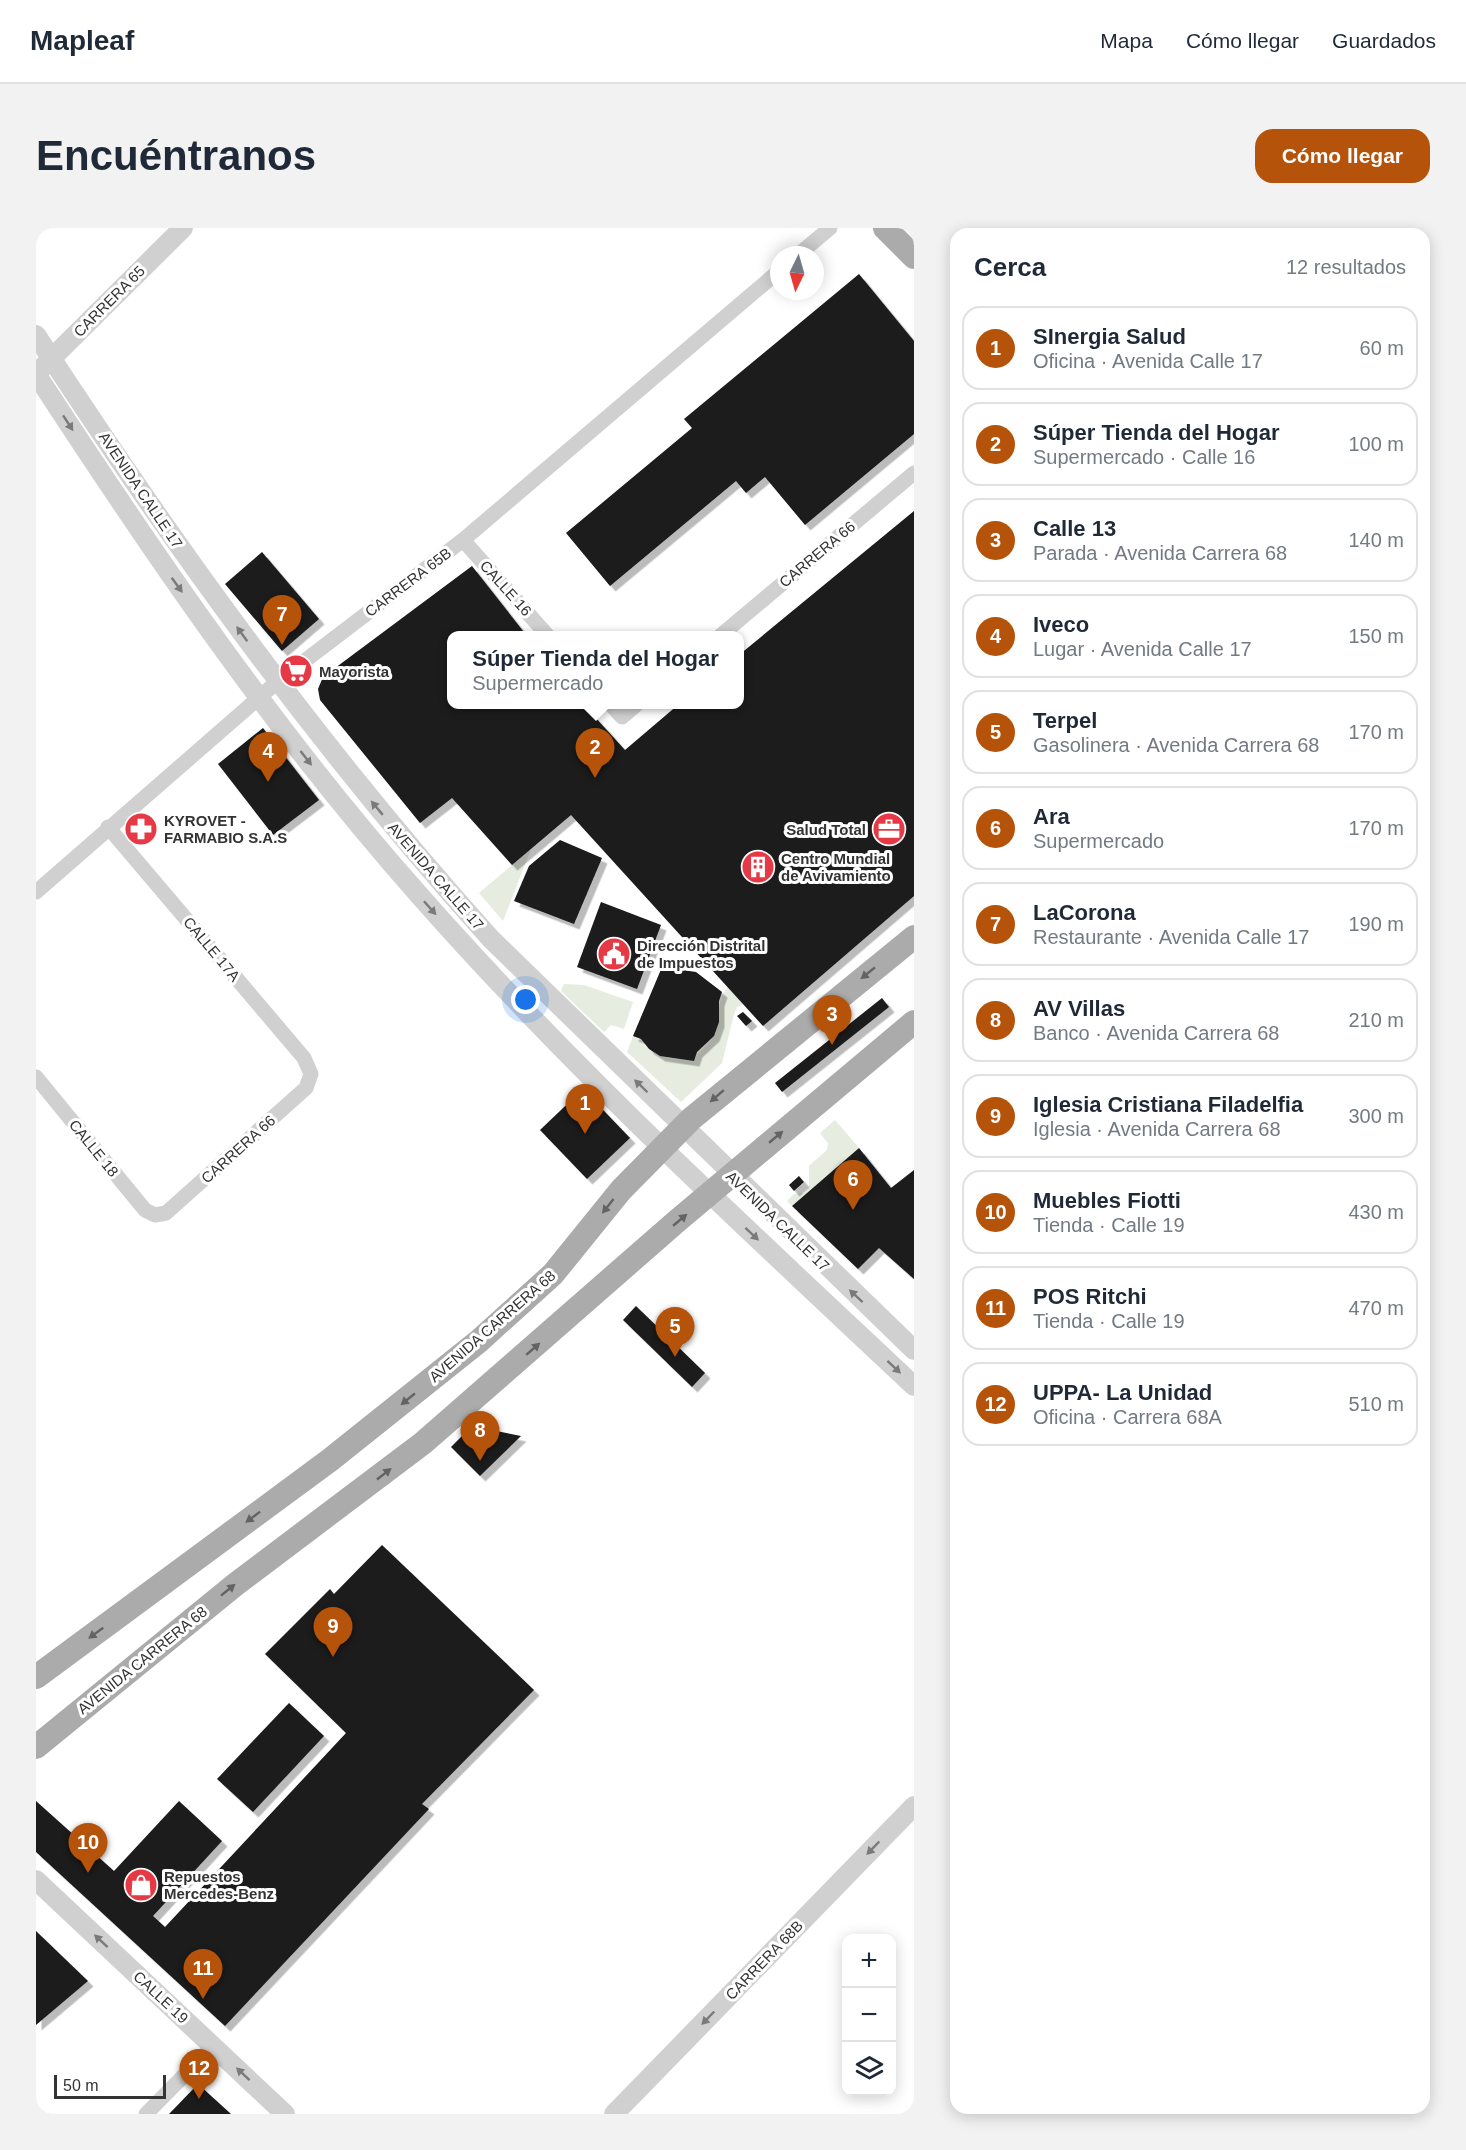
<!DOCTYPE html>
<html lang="es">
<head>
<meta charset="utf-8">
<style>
  :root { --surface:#fff; --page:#f2f2f3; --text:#1f2937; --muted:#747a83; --line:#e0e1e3; --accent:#b45309 }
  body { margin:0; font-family:Arial,sans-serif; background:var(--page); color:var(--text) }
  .controls { position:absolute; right:18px; bottom:18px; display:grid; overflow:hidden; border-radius:12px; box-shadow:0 3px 15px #0003 }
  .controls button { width:54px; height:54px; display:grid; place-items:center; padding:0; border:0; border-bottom:2px solid var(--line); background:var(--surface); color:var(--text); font:30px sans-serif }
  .compass { position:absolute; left:734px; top:18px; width:54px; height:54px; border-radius:50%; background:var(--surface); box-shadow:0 3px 15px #0003; rotate:185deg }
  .scale { position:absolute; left:18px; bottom:15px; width:112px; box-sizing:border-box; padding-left:6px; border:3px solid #333; border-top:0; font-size:16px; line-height:21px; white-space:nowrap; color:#333; -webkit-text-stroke:4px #fff; paint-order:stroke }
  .you { position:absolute; left:490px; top:772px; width:21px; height:21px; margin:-15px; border:4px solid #fff; border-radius:50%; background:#1a73e8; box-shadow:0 0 0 9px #1a73e833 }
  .badge { display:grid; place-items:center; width:39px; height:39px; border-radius:50%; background:var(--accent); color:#fff; font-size:20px; font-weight:700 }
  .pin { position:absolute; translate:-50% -50px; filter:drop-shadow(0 2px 3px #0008) }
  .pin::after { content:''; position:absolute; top:32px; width:21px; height:18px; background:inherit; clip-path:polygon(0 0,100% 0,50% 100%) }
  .popup { position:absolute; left:411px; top:403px; width:297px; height:78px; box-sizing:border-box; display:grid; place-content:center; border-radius:12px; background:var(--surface); filter:drop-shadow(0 2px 4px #0005); font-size:20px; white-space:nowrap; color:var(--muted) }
  .popup b { font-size:22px; color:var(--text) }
  .popup::after { content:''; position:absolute; left:50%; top:100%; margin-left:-12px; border:12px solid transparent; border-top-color:var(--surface) }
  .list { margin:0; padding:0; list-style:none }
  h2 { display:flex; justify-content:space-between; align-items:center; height:78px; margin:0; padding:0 24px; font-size:26px }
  h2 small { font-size:20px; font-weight:400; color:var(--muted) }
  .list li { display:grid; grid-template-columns:39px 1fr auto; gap:18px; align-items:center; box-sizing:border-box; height:84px; margin:0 12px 12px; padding:0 12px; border:2px solid var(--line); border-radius:18px }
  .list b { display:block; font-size:22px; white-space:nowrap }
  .list p { margin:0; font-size:20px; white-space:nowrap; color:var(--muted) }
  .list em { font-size:20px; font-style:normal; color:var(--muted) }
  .icon { flex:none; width:33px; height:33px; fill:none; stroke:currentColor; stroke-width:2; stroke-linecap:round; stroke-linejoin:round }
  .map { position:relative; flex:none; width:878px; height:1886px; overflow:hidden; border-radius:18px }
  header { display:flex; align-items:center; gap:36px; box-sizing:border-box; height:84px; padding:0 30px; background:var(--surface); border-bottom:2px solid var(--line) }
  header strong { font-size:28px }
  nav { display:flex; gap:33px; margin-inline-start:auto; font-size:21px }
  .intro { display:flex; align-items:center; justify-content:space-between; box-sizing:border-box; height:144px; padding:0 36px }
  h1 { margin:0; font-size:42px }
  .button { padding:15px 27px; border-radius:18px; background:var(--accent); color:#fff; font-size:21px; font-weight:700 }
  main { display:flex; gap:36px; padding:0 36px }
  aside { flex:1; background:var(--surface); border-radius:18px; box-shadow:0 3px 15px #0003 }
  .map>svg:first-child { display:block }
  .grass { fill:#e6ecdf }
  .building { fill:#1a1a1a; filter:url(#shadow) }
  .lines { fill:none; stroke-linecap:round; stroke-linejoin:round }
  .minor { stroke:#d0d0d0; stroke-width:15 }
  .tertiary { stroke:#d0d0d0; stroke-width:20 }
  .primary { stroke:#ababab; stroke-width:24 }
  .oneway { fill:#7a7a7a }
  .oneway2 { fill:#636363 }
  .labels { text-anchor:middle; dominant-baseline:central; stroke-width:6; stroke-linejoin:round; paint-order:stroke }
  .street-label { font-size:15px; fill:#333; stroke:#fff }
  .poi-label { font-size:15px; font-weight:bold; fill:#333; stroke:#fff; text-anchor:start }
</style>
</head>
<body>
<header>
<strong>Mapleaf</strong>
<nav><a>Mapa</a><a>Cómo llegar</a><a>Guardados</a></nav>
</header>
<div class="intro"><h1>Encuéntranos</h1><a class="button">Cómo llegar</a></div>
<main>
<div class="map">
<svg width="878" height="1886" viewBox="0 0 878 1886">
  <defs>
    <filter id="shadow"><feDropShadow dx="5.5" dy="5.5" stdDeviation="0" flood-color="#0004"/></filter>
  </defs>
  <rect width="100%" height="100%" fill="#fff"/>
  <g class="grass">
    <path d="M495,621L467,693L443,665Z"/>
    <path d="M528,756L548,757L597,774L588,801L575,797L568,804L525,763Z"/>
    <path d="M692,759L707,776L701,779L698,786L686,835L645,874L591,824L597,808C606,811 608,818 615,823C628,832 643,830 658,833C662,822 673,818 678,807C686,790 679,772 692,759Z"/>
    <path d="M799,892L823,920L756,978L751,973L758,966L768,965L773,959V938L791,922L792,915L784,905Z"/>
  </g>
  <g class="building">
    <path d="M823,46L878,113V206L769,297L729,249L710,265L700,253L574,358L530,305L656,200L648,191Z"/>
    <path d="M878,283V668L727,798L535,587L476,637L416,570L384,595L284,472L282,461L287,449L436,338L491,408H415V476H547L589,522L643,476H703V427Z"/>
    <path d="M226,324L283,391L246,423L189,356Z"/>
    <path d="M227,500L283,572L237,607L182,536Z"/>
    <path d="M524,612L566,630L538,696L478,673L493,638Z"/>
    <path d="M565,674L625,697L601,761L541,739Z"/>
    <path d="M626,739L660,744L686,764L683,773V794L678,808L661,824L658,833L624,828L613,821L605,811L597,808Z"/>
    <path d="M846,770L853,779L746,864L739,855Z"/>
    <path d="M707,784L716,793L710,798L701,788Z"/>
    <path d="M547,861L594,910L551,951L504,902Z"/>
    <path d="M823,920L855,960L878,942V1051L843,1020L822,1041L756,978Z"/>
    <path d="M763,948L768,954L758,963L753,957Z"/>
    <path d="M600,1078L669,1145L656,1159L587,1092Z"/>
    <path d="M436,1198L485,1208L444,1248L415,1219Z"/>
    <path d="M346,1317L498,1462L386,1576L393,1581L189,1798L0,1624V1573L78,1643L143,1573L186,1613L117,1688L129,1699L310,1505L229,1426L294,1361L298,1366Z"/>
    <path d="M253,1475L288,1508L217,1584L181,1551Z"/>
    <path d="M0,1703L52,1753L0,1797Z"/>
    <path d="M162,1856L195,1886H133Z"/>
  </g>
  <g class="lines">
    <g class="minor">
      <path d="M762,27L794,0"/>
      <path d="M427,312L512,408"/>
      <path d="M684,408L878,245"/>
      <path d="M574,476L586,489L601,476"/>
      <path d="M0,664L241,454L427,312L743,43"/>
      <path d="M0,849L109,982L119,987L130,985L270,860L275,846L268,830L72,599"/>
      <path d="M110,1886L177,1818"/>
    </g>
    <g class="tertiary">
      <path d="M0,107C139,320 285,522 455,711L878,1122"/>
      <path d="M6,140L147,0"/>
      <path d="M0,146C118,327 240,506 384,668C537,842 709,999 878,1158"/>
      <path d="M0,1652L249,1886"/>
      <path d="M578,1886L878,1578"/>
    </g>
    <g class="primary">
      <path d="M849,0L878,29"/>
      <path d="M0,1449L294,1232L443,1113L517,1046L585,962L655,891L878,709"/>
      <path d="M0,1519L200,1356L387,1215L641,993L878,794"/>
    </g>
  </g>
  <defs><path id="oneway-solid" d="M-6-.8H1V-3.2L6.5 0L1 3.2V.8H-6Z" transform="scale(1.5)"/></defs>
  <g class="oneway">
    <use href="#oneway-solid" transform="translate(32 195) rotate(57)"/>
    <use href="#oneway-solid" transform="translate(141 357) rotate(54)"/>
    <use href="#oneway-solid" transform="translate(206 406) rotate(-126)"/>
    <use href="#oneway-solid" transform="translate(270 530) rotate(52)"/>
    <use href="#oneway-solid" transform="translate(341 580) rotate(-130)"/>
    <use href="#oneway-solid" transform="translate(394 680) rotate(48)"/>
    <use href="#oneway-solid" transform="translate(605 858) rotate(-136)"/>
    <use href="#oneway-solid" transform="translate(716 1006) rotate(43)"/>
    <use href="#oneway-solid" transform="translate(820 1068) rotate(-137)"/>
    <use href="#oneway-solid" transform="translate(858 1139) rotate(43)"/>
    <use href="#oneway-solid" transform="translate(837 1620) rotate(134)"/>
    <use href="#oneway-solid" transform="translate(65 1713) rotate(-137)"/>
    <use href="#oneway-solid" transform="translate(672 1790) rotate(134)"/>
    <use href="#oneway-solid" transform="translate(207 1846) rotate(-137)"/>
  </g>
  <g class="oneway2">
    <use href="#oneway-solid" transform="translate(832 745) rotate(141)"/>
    <use href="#oneway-solid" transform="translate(681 868) rotate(139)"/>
    <use href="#oneway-solid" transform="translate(740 909) rotate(-40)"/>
    <use href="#oneway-solid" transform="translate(572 978) rotate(128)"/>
    <use href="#oneway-solid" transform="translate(644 992) rotate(-40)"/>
    <use href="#oneway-solid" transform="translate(497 1121) rotate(-41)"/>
    <use href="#oneway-solid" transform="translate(372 1171) rotate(141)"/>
    <use href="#oneway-solid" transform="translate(348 1246) rotate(-38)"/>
    <use href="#oneway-solid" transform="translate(217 1289) rotate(143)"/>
    <use href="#oneway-solid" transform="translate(192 1362) rotate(-39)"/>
    <use href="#oneway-solid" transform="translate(60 1405) rotate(144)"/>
  </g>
  <defs>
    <symbol id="supermarket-disc" viewBox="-11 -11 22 22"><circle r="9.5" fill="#e63946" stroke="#fff"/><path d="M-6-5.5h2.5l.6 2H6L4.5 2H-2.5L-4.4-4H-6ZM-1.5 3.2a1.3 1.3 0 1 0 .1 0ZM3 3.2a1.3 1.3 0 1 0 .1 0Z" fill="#fff"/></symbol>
    <symbol id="pharmacy-disc" viewBox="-11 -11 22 22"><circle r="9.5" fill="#e63946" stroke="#fff"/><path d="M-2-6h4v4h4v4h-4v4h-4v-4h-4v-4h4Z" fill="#fff"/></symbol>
    <symbol id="office-disc" viewBox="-11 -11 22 22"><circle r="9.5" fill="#e63946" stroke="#fff"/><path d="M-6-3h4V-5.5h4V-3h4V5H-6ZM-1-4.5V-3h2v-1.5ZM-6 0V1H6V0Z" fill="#fff"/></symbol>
    <symbol id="building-disc" viewBox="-11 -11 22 22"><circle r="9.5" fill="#e63946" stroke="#fff"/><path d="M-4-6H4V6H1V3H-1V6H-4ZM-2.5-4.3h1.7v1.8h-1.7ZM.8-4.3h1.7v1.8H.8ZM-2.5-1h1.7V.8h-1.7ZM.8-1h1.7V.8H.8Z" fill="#fff"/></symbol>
    <symbol id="civic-disc" viewBox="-11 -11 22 22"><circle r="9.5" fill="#e63946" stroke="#fff"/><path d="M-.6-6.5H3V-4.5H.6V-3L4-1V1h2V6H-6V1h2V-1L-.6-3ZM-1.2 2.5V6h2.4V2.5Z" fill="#fff"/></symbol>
    <symbol id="shop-disc" viewBox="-11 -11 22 22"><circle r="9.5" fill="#e63946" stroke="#fff"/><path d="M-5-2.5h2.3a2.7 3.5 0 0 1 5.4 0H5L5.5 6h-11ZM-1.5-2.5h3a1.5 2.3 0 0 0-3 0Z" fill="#fff"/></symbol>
  </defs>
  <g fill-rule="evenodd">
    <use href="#supermarket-disc" x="241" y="424" width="38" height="38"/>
    <use href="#pharmacy-disc" x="86" y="582" width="38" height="38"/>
    <use href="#office-disc" x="834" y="582" width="38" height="38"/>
    <use href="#building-disc" x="703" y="620" width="38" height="38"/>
    <use href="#civic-disc" x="559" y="707" width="38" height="38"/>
    <use href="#shop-disc" x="86" y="1638" width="38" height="38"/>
  </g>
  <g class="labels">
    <g class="street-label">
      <text transform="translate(73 73) rotate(-45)">CARRERA 65</text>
      <text transform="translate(105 262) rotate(56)">AVENIDA CALLE 17</text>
      <text transform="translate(781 326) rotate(-40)">CARRERA 66</text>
      <text transform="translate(372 354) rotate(-37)">CARRERA 65B</text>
      <text transform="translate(470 360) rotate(48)">CALLE 16</text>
      <text transform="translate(400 648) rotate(49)">AVENIDA CALLE 17</text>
      <text transform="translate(176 721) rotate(50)">CALLE 17A</text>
      <text transform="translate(58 920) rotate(51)">CALLE 18</text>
      <text transform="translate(202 921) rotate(-42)">CARRERA 66</text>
      <text transform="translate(742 993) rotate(44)">AVENIDA CALLE 17</text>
      <text transform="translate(456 1098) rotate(-41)">AVENIDA CARRERA 68</text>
      <text transform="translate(106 1432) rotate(-39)">AVENIDA CARRERA 68</text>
      <text transform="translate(728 1732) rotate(-46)">CARRERA 68B</text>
      <text transform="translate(125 1769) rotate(43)">CALLE 19</text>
    </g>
    <g class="poi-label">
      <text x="283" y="443">Mayorista</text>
      <text x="128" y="592">KYROVET -<tspan x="128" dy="17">FARMABIO S.A.S</tspan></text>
      <text x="830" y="601" text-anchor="end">Salud Total</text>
      <text x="745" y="630">Centro Mundial<tspan x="745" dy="17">de Avivamiento</tspan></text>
      <text x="601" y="717">Dirección Distrital<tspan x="601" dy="17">de Impuestos</tspan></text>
      <text x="128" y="1648">Repuestos<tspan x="128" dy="17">Mercedes-Benz</tspan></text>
    </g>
  </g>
</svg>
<div class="controls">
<button>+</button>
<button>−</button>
<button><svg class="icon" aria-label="layers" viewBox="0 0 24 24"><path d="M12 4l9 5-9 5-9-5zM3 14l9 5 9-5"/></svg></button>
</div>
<svg class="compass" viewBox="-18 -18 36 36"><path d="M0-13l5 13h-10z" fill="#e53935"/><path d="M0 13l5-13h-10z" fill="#747a83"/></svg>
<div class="scale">50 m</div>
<div class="you"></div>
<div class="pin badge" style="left:549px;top:906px">1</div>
<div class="pin badge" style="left:559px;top:550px">2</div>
<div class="popup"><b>Súper Tienda del Hogar</b>Supermercado</div>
<div class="pin badge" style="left:796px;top:817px">3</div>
<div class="pin badge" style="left:232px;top:554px">4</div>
<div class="pin badge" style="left:639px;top:1129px">5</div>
<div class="pin badge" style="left:817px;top:982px">6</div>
<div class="pin badge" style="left:246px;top:417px">7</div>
<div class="pin badge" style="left:444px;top:1233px">8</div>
<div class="pin badge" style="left:297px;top:1429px">9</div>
<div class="pin badge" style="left:52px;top:1645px">10</div>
<div class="pin badge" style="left:167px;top:1771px">11</div>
<div class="pin badge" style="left:163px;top:1871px">12</div>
</div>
<aside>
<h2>Cerca<small>12 resultados</small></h2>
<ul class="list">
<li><span class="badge">1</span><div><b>SInergia Salud</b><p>Oficina · Avenida Calle 17</p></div><em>60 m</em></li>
<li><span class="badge">2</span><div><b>Súper Tienda del Hogar</b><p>Supermercado · Calle 16</p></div><em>100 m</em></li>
<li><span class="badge">3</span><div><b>Calle 13</b><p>Parada · Avenida Carrera 68</p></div><em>140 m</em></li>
<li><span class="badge">4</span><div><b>Iveco</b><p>Lugar · Avenida Calle 17</p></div><em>150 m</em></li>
<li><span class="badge">5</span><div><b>Terpel</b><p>Gasolinera · Avenida Carrera 68</p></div><em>170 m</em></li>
<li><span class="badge">6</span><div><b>Ara</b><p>Supermercado</p></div><em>170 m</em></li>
<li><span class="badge">7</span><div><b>LaCorona</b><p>Restaurante · Avenida Calle 17</p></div><em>190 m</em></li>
<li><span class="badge">8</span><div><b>AV Villas</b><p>Banco · Avenida Carrera 68</p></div><em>210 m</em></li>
<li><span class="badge">9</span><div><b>Iglesia Cristiana Filadelfia</b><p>Iglesia · Avenida Carrera 68</p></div><em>300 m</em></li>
<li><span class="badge">10</span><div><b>Muebles Fiotti</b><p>Tienda · Calle 19</p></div><em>430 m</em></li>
<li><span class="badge">11</span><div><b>POS Ritchi</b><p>Tienda · Calle 19</p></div><em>470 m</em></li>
<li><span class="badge">12</span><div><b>UPPA- La Unidad</b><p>Oficina · Carrera 68A</p></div><em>510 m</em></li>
</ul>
</aside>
</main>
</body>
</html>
